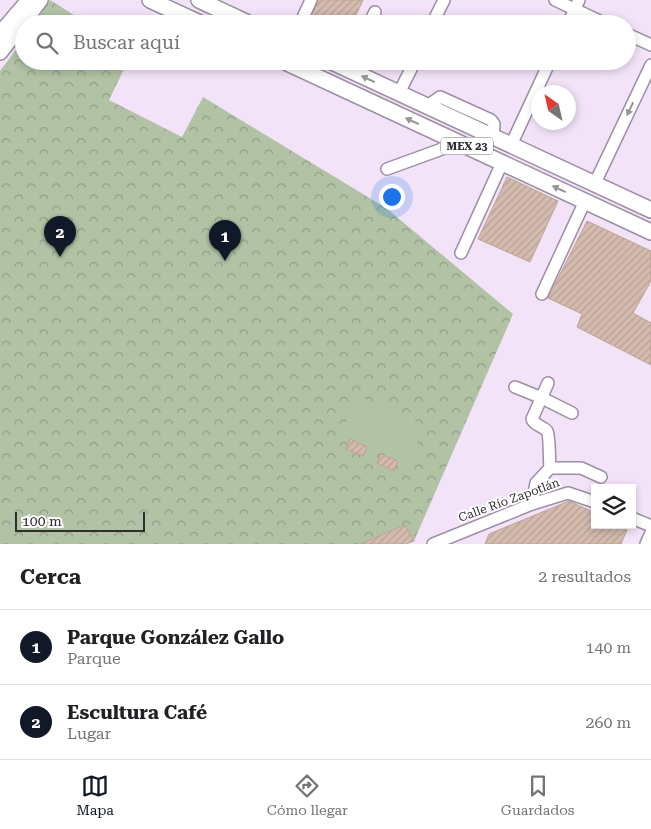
<!DOCTYPE html>
<html lang="es">
<head>
<meta charset="utf-8">
<style>
  :root { --surface:#fff; --page:#f6f6f6; --text:#202124; --muted:#757577; --line:#e0e0e0; --accent:#111827 }
  body { margin:0; font-family:"Roboto Serif",serif; background:var(--page); color:var(--text) }
  .controls { position:absolute; right:15px; bottom:15px; display:grid; overflow:hidden; border-radius:0px; box-shadow:0 2px 8px #0003 }
  .controls button { width:45px; height:45px; display:grid; place-items:center; padding:0; border:0; border-bottom:1px solid var(--line); background:var(--surface); color:var(--text); font:25px sans-serif }
  .compass { position:absolute; left:531px; top:85px; width:45px; height:45px; border-radius:50%; background:var(--surface); box-shadow:0 2px 8px #0003; rotate:326deg }
  .scale { position:absolute; left:15px; bottom:12px; width:130px; box-sizing:border-box; padding-left:5px; border:2px solid #312b33; border-top:0; font-size:14px; line-height:18px; white-space:nowrap; color:#312b33; -webkit-text-stroke:4px #fff; paint-order:stroke }
  .you { position:absolute; left:391px; top:196px; width:18px; height:18px; margin:-12px; border:4px solid #fff; border-radius:50%; background:#1a73e8; box-shadow:0 0 0 8px #1a73e833 }
  .badge { display:grid; place-items:center; width:32px; height:32px; border-radius:50%; background:var(--accent); color:#fff; font-size:16px; font-weight:700 }
  .pin { position:absolute; translate:-50% -41px; filter:drop-shadow(0 1px 2px #0008) }
  .pin::after { content:''; position:absolute; top:26px; width:18px; height:15px; background:inherit; clip-path:polygon(0 0,100% 0,50% 100%) }
  .list { margin:0; padding:0; list-style:none }
  h2 { display:flex; justify-content:space-between; align-items:center; height:65px; margin:0; padding:0 20px; font-size:21px }
  h2 small { font-size:16px; font-weight:400; color:var(--muted) }
  .list li { display:grid; grid-template-columns:32px 1fr auto; gap:15px; align-items:center; box-sizing:border-box; height:75px; padding:0 20px; border-top:1px solid var(--line) }
  .list b { display:block; font-size:19px; white-space:nowrap }
  .list p { margin:0; font-size:16px; white-space:nowrap; color:var(--muted) }
  .list em { font-size:16px; font-style:normal; color:var(--muted) }
  .icon { flex:none; width:28px; height:28px; fill:none; stroke:currentColor; stroke-width:2; stroke-linecap:round; stroke-linejoin:round }
  .map { position:relative; flex:none; width:651px; height:544px; overflow:hidden }
  .search { position:absolute; background:var(--surface); box-shadow:0 2px 8px #0003; left:15px; right:15px; top:15px; height:55px; display:flex; align-items:center; gap:12px; box-sizing:border-box; padding:0 18px; border-radius:28px; color:var(--muted); font-size:19px }
  .sheet { height:215px; background:var(--surface) }
  nav { display:flex; justify-content:space-around; align-items:center; box-sizing:border-box; height:70px; border-top:1px solid var(--line); background:var(--surface); font-size:14px; color:var(--muted) }
  nav a { display:grid; justify-items:center; gap:2px }
  nav .on { color:var(--accent) }
  .map>svg:first-child { display:block }
  .park { fill:url(#park-crowns) }
  .pitch { fill:#b1c2a5 }
  .building { fill:url(#building-hatch); stroke:#bda598 }
  .lines { fill:none; stroke-linecap:round; stroke-linejoin:round }
  .minor-casing { stroke:#9d8fa3; stroke-width:14 }
  .major-casing { stroke:#9d8fa3; stroke-width:18 }
  .minor { stroke:#fff; stroke-width:11 }
  .major { stroke:#fff; stroke-width:15 }
  .oneway { fill:#989599 }
  .labels { text-anchor:middle; dominant-baseline:central; stroke-width:4; stroke-linejoin:round; paint-order:stroke }
  .shield { fill:#fff; stroke:#6f6b70; stroke-width:1 }
  .shield-label { font-size:11px; font-weight:bold; fill:#312b33 }
  .street-label { font-size:12px; fill:#312b33; stroke:#fff }
</style>
</head>
<body>
<div class="map">
<svg width="651" height="544" viewBox="0 0 651 544">
  <defs>
    <pattern id="park-crowns" width="20" height="18" patternUnits="userSpaceOnUse" patternTransform="scale(1.25)"><rect width="20" height="18" fill="#b1c2a5"/><path d="M2 6a3 3 0 1 1 6 0M12 15a3 3 0 1 1 6 0" fill="none" stroke="#919e87"/></pattern>
    <pattern id="building-hatch" width="6" height="6" patternUnits="userSpaceOnUse" patternTransform="scale(1.25)"><rect width="6" height="6" fill="#d4bbae"/><path d="M-1 1l2-2M0 6l6-6M5 7l2-2" fill="none" stroke="#b6a196"/></pattern>
  </defs>
  <rect width="100%" height="100%" fill="#f3e3f9"/>
  <g class="park">
    <path d="M50,0L88,24H34Z"/>
    <path d="M24,39V61H128L109,100L182,137L203,97L386,208L513,314L414,541L406,544H0V71Z"/>
  </g>
  <path class="pitch" d="M358,396L425,426L408,464L341,434Z"/>
  <g class="building">
    <path d="M318,0H363L352,24H308Z"/>
    <path d="M507,177L558,201L530,262L478,239Z"/>
    <path d="M587,221L651,251V281L633,313L651,323V365L577,327L582,314L548,298Z"/>
    <path d="M350,439L367,447L363,456L346,449Z"/>
    <path d="M381,454L398,461L394,471L377,463Z"/>
    <path d="M569,501L595,513V525H618L627,530L621,544H485L489,534Z"/>
    <path d="M405,525L414,541L406,544H360Z"/>
  </g>
  <g class="lines">
    <defs>
      <g id="minor">
        <path d="M555,0L606,24"/>
        <path d="M300,24L311,0"/>
        <path d="M369,24L375,12"/>
        <path d="M432,24L444,0"/>
        <path d="M568,24L579,0"/>
        <path d="M627,34L651,45"/>
        <path d="M399,93L415,61"/>
        <path d="M427,106L440,97L491,120L494,124L493,137"/>
        <path d="M511,145L550,61"/>
        <path d="M387,169L442,149L451,139"/>
        <path d="M595,183L651,65"/>
        <path d="M461,253L502,163"/>
        <path d="M542,294L585,201"/>
        <path d="M548,383L532,419C535,426 543,426 547,431C550,436 549,461 550,468"/>
        <path d="M515,387L542,398L572,413"/>
        <path d="M532,504L536,483L550,468H581L601,477"/>
        <path d="M632,518L651,526"/>
        <path d="M433,544L532,504L568,493L595,502"/>
        <path d="M646,544L651,533"/>
      </g>
      <g id="major">
        <path d="M150,0L202,24"/>
        <path d="M199,0L250,24"/>
        <path d="M0,34L25,5"/>
        <path d="M0,52L40,0"/>
        <path d="M283,61L651,232"/>
        <path d="M330,61L651,210"/>
      </g>
    </defs>
    <use href="#minor" class="minor-casing"/>
    <use href="#major" class="major-casing"/>
    <use href="#minor" class="minor"/>
    <use href="#major" class="major"/>
  </g>
  <defs><path id="oneway-solid" d="M-6-.8H1V-3.2L6.5 0L1 3.2V.8H-6Z" transform="scale(1.25)"/></defs>
  <g class="oneway">
    <use href="#oneway-solid" transform="translate(368 79) rotate(-155)"/>
    <use href="#oneway-solid" transform="translate(630 109) rotate(115)"/>
    <use href="#oneway-solid" transform="translate(412 121) rotate(-155)"/>
    <use href="#oneway-solid" transform="translate(559 189) rotate(-155)"/>
  </g>
  <g class="labels">
    <rect class="shield" x="441" y="137.5" width="52" height="17" rx="4"/>
    <g class="shield-label">
      <text x="467" y="146">MEX 23</text>
    </g>
    <g class="street-label">
      <text transform="translate(509 500) rotate(-20)">Calle Río Zapotlán</text>
    </g>
  </g>
</svg>
<div class="controls">
<button><svg class="icon" aria-label="layers" viewBox="0 0 24 24"><path d="M12 4l9 5-9 5-9-5zM3 14l9 5 9-5"/></svg></button>
</div>
<svg class="compass" viewBox="-18 -18 36 36"><path d="M0-13l5 13h-10z" fill="#e53935"/><path d="M0 13l5-13h-10z" fill="#757577"/></svg>
<div class="scale">100 m</div>
<div class="you"></div>
<div class="pin badge" style="left:225px;top:261px">1</div>
<div class="pin badge" style="left:60px;top:257px">2</div>
<div class="search"><svg class="icon" aria-label="search" viewBox="0 0 24 24"><circle cx="10" cy="10" r="6"/><path d="M15 15l6 6"/></svg>Buscar aquí</div>
</div>
<section class="sheet">
<h2>Cerca<small>2 resultados</small></h2>
<ul class="list">
<li><span class="badge">1</span><div><b>Parque González Gallo</b><p>Parque</p></div><em>140 m</em></li>
<li><span class="badge">2</span><div><b>Escultura Café</b><p>Lugar</p></div><em>260 m</em></li>
</ul>
</section>
<nav>
<a class="on"><svg class="icon" aria-label="map" viewBox="0 0 24 24"><path d="M3 6l6-2 6 2 6-2v14l-6 2-6-2-6 2zM9 4v14M15 6v14"/></svg>Mapa</a>
<a><svg class="icon" aria-label="directions" viewBox="0 0 24 24"><path d="M12 3l9 9-9 9-9-9zM9 14v-3h6M13 9l2 2-2 2"/></svg>Cómo llegar</a>
<a><svg class="icon" aria-label="saved" viewBox="0 0 24 24"><path d="M7 4h10v16l-5-4-5 4z"/></svg>Guardados</a>
</nav>
</body>
</html>
